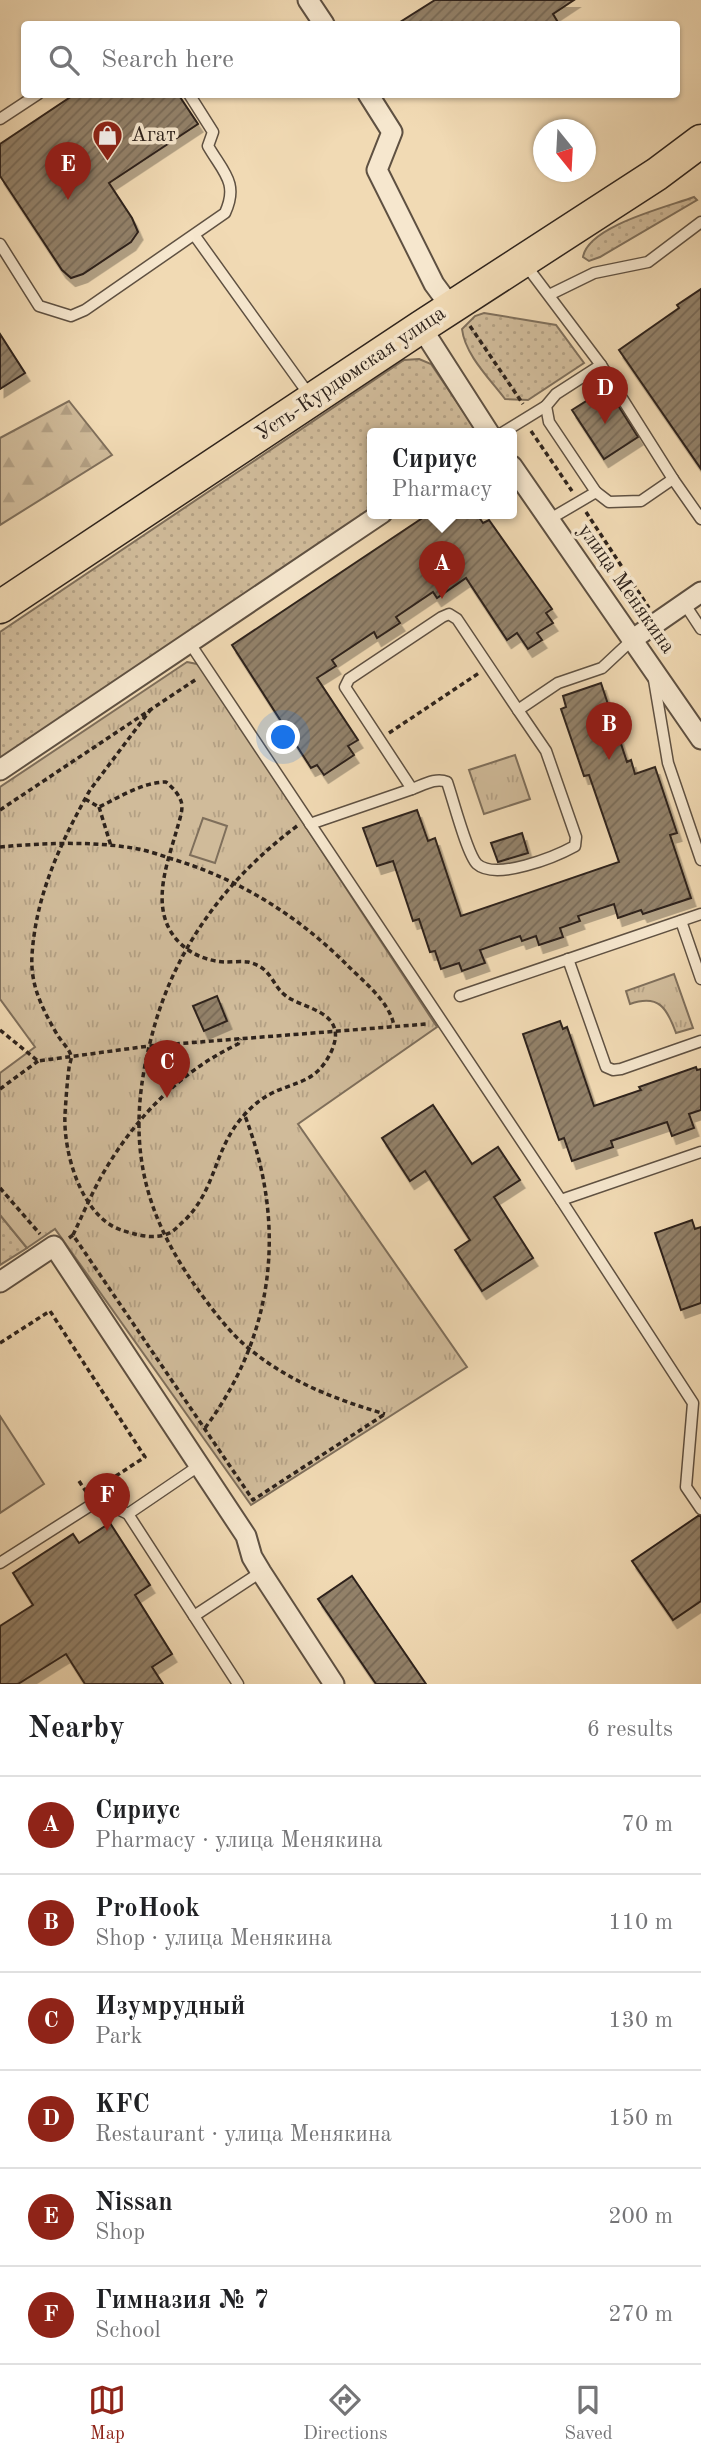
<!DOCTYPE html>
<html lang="en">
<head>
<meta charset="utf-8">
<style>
  :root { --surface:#fff; --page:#f6f6f6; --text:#202124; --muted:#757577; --line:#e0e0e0; --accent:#8f2418 }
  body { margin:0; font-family:"Old Standard TT",serif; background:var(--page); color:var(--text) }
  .compass { position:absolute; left:533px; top:119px; width:63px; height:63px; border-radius:50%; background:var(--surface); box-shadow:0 2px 5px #0004; rotate:162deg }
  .you { position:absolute; left:284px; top:738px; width:24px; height:24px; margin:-18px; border:5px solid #fff; border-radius:50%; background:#1a73e8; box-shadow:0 0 0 10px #1a73e833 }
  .badge { display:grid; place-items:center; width:46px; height:46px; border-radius:50%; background:var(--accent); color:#fff; font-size:23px; font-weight:700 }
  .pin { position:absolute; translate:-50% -58px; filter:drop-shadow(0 2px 4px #0008) }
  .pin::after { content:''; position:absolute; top:37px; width:24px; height:21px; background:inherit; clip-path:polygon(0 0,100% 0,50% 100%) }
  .popup { position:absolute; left:367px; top:428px; width:150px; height:91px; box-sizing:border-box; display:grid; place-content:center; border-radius:7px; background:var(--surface); filter:drop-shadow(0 2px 5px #0005); font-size:23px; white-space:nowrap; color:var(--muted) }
  .popup b { font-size:26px; color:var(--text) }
  .popup::after { content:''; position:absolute; left:50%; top:100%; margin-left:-14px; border:14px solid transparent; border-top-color:var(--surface) }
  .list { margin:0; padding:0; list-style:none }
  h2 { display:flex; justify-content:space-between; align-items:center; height:91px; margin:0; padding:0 28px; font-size:30px }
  h2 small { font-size:23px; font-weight:400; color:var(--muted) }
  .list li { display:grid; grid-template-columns:46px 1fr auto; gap:21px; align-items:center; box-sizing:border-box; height:98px; padding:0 28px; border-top:2px solid var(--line) }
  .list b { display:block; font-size:26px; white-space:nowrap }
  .list p { margin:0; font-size:23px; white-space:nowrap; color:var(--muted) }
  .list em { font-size:23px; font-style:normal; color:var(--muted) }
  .icon { flex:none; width:38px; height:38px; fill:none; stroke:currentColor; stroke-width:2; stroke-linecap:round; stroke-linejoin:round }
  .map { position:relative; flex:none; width:701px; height:1684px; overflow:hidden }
  .search { position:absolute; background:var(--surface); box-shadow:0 2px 5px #0004; left:21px; right:21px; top:21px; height:77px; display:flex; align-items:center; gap:18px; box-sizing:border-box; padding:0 24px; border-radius:7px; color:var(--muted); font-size:26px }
  .sheet { height:679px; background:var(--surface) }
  nav { display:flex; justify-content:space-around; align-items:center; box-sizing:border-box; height:98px; border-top:2px solid var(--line); background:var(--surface); font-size:19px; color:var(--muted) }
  nav a { display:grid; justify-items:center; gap:4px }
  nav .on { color:var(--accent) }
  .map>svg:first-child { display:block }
  .grass { fill:url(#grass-dots); stroke:#7f6f5b; stroke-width:2 }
  .forest { fill:url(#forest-firs); stroke:#7f6f5b; stroke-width:2 }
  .park { fill:url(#park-tufts); stroke:#7f6f5b; stroke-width:2 }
  .pitch { fill:#d0bb9a; stroke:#7f6f5b; stroke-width:2 }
  .building { fill:url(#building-hatch); stroke:#2e231c; stroke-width:2; filter:url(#shadow) }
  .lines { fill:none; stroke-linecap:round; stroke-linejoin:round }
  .service-casing { stroke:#5f5142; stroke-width:13 }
  .minor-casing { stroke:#5f5142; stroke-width:23 }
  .primary-casing { stroke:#2e231c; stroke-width:35 }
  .path { stroke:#2e231c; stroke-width:3.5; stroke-dasharray:5 3.5; stroke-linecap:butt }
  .service { stroke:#f6e7ce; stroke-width:10 }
  .minor { stroke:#f6e7ce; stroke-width:19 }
  .primary { stroke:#f1dab4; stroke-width:32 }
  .labels { text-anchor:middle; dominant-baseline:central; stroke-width:7; stroke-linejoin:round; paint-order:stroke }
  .poi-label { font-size:21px; fill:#2e231c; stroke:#f6e7ce; text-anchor:start }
  .street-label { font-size:21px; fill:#2e231c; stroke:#f6e7ce }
</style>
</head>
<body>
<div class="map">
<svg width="701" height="1684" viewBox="0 0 701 1684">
  <defs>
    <pattern id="grass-dots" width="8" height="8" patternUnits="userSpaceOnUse" patternTransform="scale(1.75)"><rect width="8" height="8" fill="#d0bb9a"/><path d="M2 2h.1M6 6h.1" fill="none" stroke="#b3a084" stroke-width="1.8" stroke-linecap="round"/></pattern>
    <pattern id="forest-firs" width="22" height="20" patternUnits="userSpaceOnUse" patternTransform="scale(1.75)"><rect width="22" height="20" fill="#d0bb9a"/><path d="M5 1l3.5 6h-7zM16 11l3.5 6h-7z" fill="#b3a084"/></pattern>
    <pattern id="park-tufts" width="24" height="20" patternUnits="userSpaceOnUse" patternTransform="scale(1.75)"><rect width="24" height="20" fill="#d0bb9a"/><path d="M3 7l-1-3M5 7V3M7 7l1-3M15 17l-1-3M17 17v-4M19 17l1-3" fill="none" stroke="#b3a084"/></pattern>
    <pattern id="building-hatch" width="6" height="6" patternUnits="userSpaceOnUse" patternTransform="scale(1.75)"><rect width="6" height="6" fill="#93826b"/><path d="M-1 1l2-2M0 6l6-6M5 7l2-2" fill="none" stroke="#786a57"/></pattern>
    <filter id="shadow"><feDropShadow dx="4.5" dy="8" stdDeviation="0" flood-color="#0004"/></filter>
  </defs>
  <rect width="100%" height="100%" fill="#f1dab4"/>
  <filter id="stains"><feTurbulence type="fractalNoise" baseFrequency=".00286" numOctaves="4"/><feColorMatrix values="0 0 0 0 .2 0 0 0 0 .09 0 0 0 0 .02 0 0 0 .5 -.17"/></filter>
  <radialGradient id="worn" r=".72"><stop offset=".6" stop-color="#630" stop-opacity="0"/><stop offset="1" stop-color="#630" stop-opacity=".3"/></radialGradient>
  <g class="grass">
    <path d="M694,197L697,200L600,257L589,261L583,257C588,226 667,207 694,197Z"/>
    <path d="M484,313L556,325L584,363L528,400L505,399C490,379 465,355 462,329L475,316Z"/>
    <path d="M419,359L431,364L475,429V433H372V511L0,763V632L404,360Z"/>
    <path d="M0,1215L27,1248L0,1265Z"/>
  </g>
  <path class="forest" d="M69,401L112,455L0,525V438Z"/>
  <g class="park">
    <path d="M187,662L197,664L203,670L437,1027L298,1124L467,1367L251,1505L55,1229L27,1248L0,1215V1073L35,1047L0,999V787Z"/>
    <path d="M515,755L530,799L484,814L469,770Z"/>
    <path d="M674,974L693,1028L676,1033C667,1008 659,994 630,1004L626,991Z"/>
  </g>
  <g class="pitch">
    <path d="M203,818L227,826L215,863L190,855Z"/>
    <path d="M0,1416L44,1484L0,1513Z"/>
  </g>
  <g class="building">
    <path d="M435,0H574L553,14L559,24H397Z"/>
    <path d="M75,94H178L198,124L109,183L132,218L138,232L131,242L83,274L71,278L62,270L0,176V144Z"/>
    <path d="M701,289V469L619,350L679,308L677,305Z"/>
    <path d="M0,334L25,373L0,389Z"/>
    <path d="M607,388L638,437L604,459L572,410Z"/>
    <path d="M430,513H476L483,523L489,520L552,609L546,613L553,623L537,633L542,640L528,649L517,633L507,640L466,578L437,598L433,592L396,617L400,623L377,638L374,632L332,660L336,666L317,678L358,740L348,746L354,755L324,775L317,765L311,768L232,645Z"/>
    <path d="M601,683L627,762L631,760L635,774L655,767L677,833L670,835L691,898L643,914L641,910L618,918L614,904L578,916L580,921L560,928L563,937L539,945L536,936L522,941L520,936L480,950L485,963L462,971L459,963L441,969L435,951L430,952L419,919L413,921L393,861L377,866L363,828L417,810L428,841L435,838L461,916L619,862L589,775L584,776L561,709L566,707L563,696Z"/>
    <path d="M522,833L528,853L498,862L491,843Z"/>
    <path d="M217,996L227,1021L204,1031L193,1006Z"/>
    <path d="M560,1021L563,1029L567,1027L594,1106L641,1090L639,1087L696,1067L697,1070L701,1069V1110L689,1114L694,1128L672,1136L667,1122L611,1141L613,1147L572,1161L564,1138L559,1140L523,1034Z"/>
    <path d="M433,1105L472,1164L498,1147L520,1180L494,1197L533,1258L482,1291L455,1250L470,1240L425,1171L410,1181L382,1138Z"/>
    <path d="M692,1220L695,1229L701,1227V1303L681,1310L655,1233Z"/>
    <path d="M698,1516H701V1601L673,1620L632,1561Z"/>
    <path d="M110,1523L150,1585L135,1595L172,1654L152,1667L163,1684H85L66,1654L18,1684H0V1626L33,1605L13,1573L73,1534L79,1543Z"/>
    <path d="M352,1576L426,1684H376L318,1599Z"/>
  </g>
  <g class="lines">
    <defs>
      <g id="service">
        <path d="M0,119L38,94"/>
        <path d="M195,236L310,396"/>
        <path d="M0,244L39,306L71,316L85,310L225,213C239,183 223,172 208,146L213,132L189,94"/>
        <path d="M525,264L601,365L673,479L701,519"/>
        <path d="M549,295L594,273L648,262L701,222"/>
        <path d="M502,433L546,406"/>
        <path d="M596,492L549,422L546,406L556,394L601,365"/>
        <path d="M550,519L596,492L609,502L641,501L673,479"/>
        <path d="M684,603L701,629"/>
        <path d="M189,642L561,1200L693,1403L686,1487L701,1509"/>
        <path d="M654,680L668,763L701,860"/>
        <path d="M412,789C423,785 436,777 447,782C453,799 467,854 477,864C496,881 555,857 575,846L576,837L546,751L518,710L558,683L602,668L633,639"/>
        <path d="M310,824L412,789L345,687L349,679L442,617L449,614L457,619L518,710"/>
        <path d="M681,921L701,979"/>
        <path d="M568,959L606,1067L613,1070L621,1069L701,1041"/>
        <path d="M460,996L701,914"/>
        <path d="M561,1200L701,1152"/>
        <path d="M128,1514L200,1465"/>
        <path d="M0,1563L99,1500L128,1514L238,1684"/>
        <path d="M194,1616L261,1572"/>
      </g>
      <g id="minor">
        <path d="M308,0L324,24"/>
        <path d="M368,94L392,132L377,170L434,284L451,307"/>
        <path d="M421,327L489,433"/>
        <path d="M512,466L701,739"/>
        <path d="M633,639L701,592"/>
        <path d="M0,770L382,513"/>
        <path d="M0,1282L54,1246L246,1536L252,1557L261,1572L334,1684"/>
      </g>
      <path id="primary" d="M0,607L421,327L657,174L701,141"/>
    </defs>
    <use href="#service" class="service-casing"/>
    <use href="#minor" class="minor-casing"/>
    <use href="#primary" class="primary-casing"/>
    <g class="path">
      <path d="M470,326L523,404"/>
      <path d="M531,431L572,491"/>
      <path d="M586,512L649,608"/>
      <path d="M389,733L479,673"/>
      <path d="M85,799L99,807C120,797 143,782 166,782C172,787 178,793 181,801C184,809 179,821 177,829C168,861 152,901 171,932C182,950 203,961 225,962C232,962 241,961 248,962C273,968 271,985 286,996C300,1006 328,1010 334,1027C337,1035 335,1042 332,1050C314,1090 287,1079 258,1102C250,1108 240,1119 234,1128C214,1158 213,1192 185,1220C179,1225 174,1232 167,1234C152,1240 134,1234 121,1230C81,1216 63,1152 65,1114C66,1099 67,1083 69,1068C69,1064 72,1060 71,1056C70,1050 62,1042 58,1036C43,1010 30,986 32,955C36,894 61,842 90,790L151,709"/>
      <path d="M99,807L111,846"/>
      <path d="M0,810L198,678"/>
      <path d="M297,826C226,879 174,949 152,1035C126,1132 138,1205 196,1287C212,1309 230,1334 252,1351C292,1383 337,1400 385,1414"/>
      <path d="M0,847C43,843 90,841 133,848C145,850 158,854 169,858C237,878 296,914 346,964C363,981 390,1002 394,1026"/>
      <path d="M0,1030L38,1061L149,1046L427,1024"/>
      <path d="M0,1089L38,1061"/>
      <path d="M0,1188L40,1234"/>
      <path d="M73,1235C82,1216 91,1195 101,1177C133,1120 179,1072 238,1044L241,1039"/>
      <path d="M69,1238L73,1235L253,1500L385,1414"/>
      <path d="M0,1343L50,1311L145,1457L102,1485"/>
      <path d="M205,1428C275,1334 287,1225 245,1116"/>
      <path d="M79,1481L87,1493"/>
    </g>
    <use href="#service" class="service"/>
    <use href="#minor" class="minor"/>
    <use href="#primary" class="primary"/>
  </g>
  <defs>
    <symbol id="shop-pin" viewBox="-11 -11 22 30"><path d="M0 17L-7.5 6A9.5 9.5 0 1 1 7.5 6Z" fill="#8f2418" stroke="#f6e7ce"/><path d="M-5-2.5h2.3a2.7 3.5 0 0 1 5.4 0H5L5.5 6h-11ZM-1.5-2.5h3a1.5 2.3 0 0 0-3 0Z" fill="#fff"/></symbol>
  </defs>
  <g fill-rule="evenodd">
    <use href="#shop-pin" x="90" y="118" width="35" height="47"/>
  </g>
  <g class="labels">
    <g class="poi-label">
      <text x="131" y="135">Агат</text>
    </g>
    <g class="street-label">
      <text transform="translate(351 374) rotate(-34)">Усть-Курдюмская улица</text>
      <text transform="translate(626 589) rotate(55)">улица Менякина</text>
    </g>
  </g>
  <rect width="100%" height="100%" filter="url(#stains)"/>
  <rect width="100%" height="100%" fill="url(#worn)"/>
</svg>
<svg class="compass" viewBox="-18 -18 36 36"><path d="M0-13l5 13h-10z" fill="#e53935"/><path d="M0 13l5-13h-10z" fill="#757577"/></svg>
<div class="you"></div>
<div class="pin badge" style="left:442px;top:599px">A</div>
<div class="popup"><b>Сириус</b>Pharmacy</div>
<div class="pin badge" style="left:609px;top:760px">B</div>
<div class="pin badge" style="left:167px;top:1098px">C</div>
<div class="pin badge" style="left:605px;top:424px">D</div>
<div class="pin badge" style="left:68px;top:200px">E</div>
<div class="pin badge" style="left:107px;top:1531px">F</div>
<div class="search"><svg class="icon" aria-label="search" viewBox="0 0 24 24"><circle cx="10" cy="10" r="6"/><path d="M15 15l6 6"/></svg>Search here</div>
</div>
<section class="sheet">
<h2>Nearby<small>6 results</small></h2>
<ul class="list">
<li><span class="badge">A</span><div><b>Сириус</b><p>Pharmacy · улица Менякина</p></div><em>70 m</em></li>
<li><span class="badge">B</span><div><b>ProHook</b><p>Shop · улица Менякина</p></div><em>110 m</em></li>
<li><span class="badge">C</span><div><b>Изумрудный</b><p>Park</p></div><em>130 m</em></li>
<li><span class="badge">D</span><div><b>KFC</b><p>Restaurant · улица Менякина</p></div><em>150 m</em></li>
<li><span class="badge">E</span><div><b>Nissan</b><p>Shop</p></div><em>200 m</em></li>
<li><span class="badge">F</span><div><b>Гимназия № 7</b><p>School</p></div><em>270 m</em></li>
</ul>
</section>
<nav>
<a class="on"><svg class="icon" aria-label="map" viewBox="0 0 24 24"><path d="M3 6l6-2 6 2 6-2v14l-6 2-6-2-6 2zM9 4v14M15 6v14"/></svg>Map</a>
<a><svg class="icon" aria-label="directions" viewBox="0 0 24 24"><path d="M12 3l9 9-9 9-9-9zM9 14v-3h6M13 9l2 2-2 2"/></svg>Directions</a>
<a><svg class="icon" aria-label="saved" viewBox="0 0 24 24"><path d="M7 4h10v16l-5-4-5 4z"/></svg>Saved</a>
</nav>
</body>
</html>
